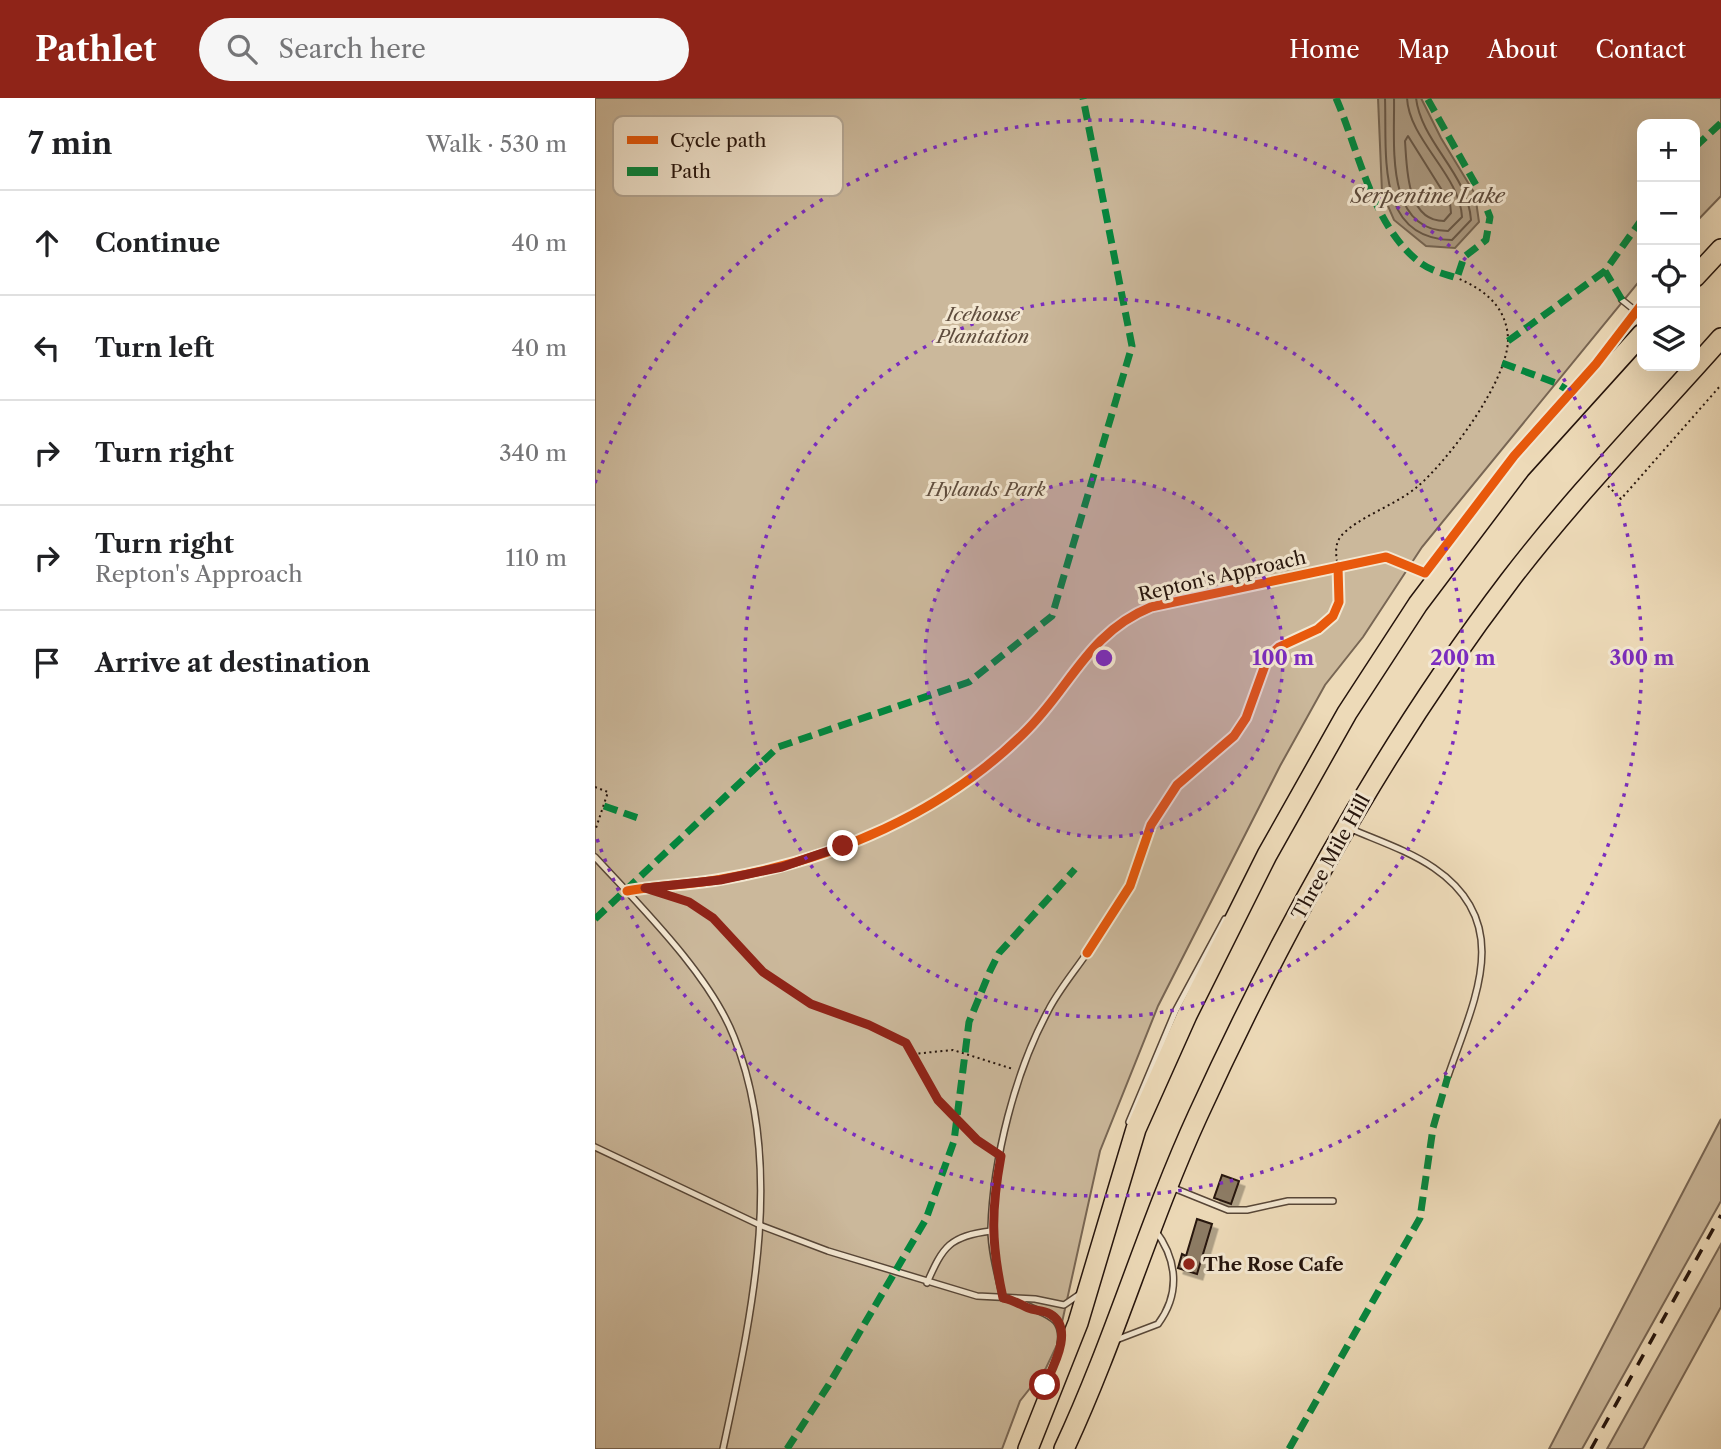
<!DOCTYPE html>
<html lang="en">
<head>
<meta charset="utf-8">
<style>
  :root { --surface:#fff; --page:#f6f6f6; --text:#202124; --muted:#757577; --line:#e0e0e0; --accent:#8f2418 }
  body { margin:0; font-family:"Libre Caslon Text",serif; background:var(--page); color:var(--text) }
  .controls { position:absolute; right:21px; top:21px; display:grid; overflow:hidden; border-radius:14px; box-shadow:0 7px 28px #0002 }
  .controls button { width:63px; height:63px; display:grid; place-items:center; padding:0; border:0; border-bottom:2px solid var(--line); background:var(--surface); color:var(--text); font:35px sans-serif }
  .stop { position:absolute; width:21px; height:21px; margin:-16px; border:5px solid #8f2418; border-radius:50%; background:#fff }
  .stop.end { background:#8f2418; border-color:#fff; box-shadow:0 2px 7px #0008 }
  .list { margin:0; padding:0; list-style:none }
  h2 { display:flex; justify-content:space-between; align-items:center; height:91px; margin:0; padding:0 28px; font-size:30px }
  h2 small { font-size:23px; font-weight:400; color:var(--muted) }
  .list li { display:grid; grid-template-columns:46px 1fr auto; gap:21px; align-items:center; box-sizing:border-box; height:105px; padding:0 28px; border-top:2px solid var(--line) }
  .list b { display:block; font-size:26px; white-space:nowrap }
  .list p { margin:0; font-size:23px; white-space:nowrap; color:var(--muted) }
  .list em { font-size:23px; font-style:normal; color:var(--muted) }
  .icon { flex:none; width:38px; height:38px; fill:none; stroke:currentColor; stroke-width:2; stroke-linecap:round; stroke-linejoin:round }
  .map { position:relative; flex:none; width:1126px; height:1351px; overflow:hidden }
  header { display:flex; align-items:center; gap:42px; box-sizing:border-box; height:98px; padding:0 35px; background:var(--accent); color:#fff }
  header strong { font-size:33px }
  nav { display:flex; gap:38px; margin-inline-start:auto; font-size:24px }
  .search { width:490px; height:63px; background:var(--page); display:flex; align-items:center; gap:18px; box-sizing:border-box; padding:0 24px; border-radius:38px; color:var(--muted); font-size:26px }
  main { display:flex }
  aside { flex:1; background:var(--surface) }
  .map>svg:first-child { display:block }
  .green { fill:#cbb89b; stroke:#786654; stroke-width:2 }
  .water { fill:#a9977e; stroke:#746350; stroke-width:2 }
  .lines { fill:none; stroke-linecap:round; stroke-linejoin:round }
  .shore { stroke:#675645; stroke-width:2 }
  .building { fill:#8d7b65; stroke:#25140c; stroke-width:2; filter:url(#shadow) }
  .lane-casing { stroke:#574637; stroke-width:8 }
  .highway-casing { stroke:#25140c; stroke-width:22 }
  .path { stroke:#25140c; stroke-width:2; stroke-dasharray:2 3.5; stroke-linecap:butt }
  .lane { stroke:#f3e7d1; stroke-width:5 }
  .highway { stroke:#eddab8; stroke-width:19 }
  .rail { stroke:#25140c; stroke-width:3.5; stroke-dasharray:12 12; stroke-linecap:butt }
  .quiet { stroke:#00873e; stroke-width:7; stroke-dasharray:14 7; stroke-linecap:butt }
  .cycleway-casing { stroke:#f3e7d1; stroke-width:13 }
  .cycleway { stroke:#e8590c; stroke-width:9 }
  .route { stroke:#8f2418; stroke-width:9 }
  .ring { fill:none; stroke:#7b2cbf; stroke-width:3.5; stroke-dasharray:3.5 7 }
  .poi-dot { fill:#8f2418; stroke:#f3e7d1; stroke-width:2.5 }
  .labels { text-anchor:middle; dominant-baseline:central; stroke-width:6; stroke-linejoin:round; paint-order:stroke }
  .park-label { font-size:19px; font-style:italic; fill:#5f4d3e; stroke:#f3e7d1 }
  .street-label { font-size:19px; fill:#25140c; stroke:#f3e7d1 }
  .poi-label { font-size:19px; font-weight:bold; fill:#25140c; stroke:#f3e7d1; text-anchor:start }
  .water-label { font-size:21px; font-style:italic; fill:#5a483a; stroke:#f3e7d1 }
  .key { fill:#f3e7d1; stroke:#b5a896; stroke-width:2 }
  .key-label { font-size:19px; fill:#25140c }
  .centre { fill:#7b2cbf; stroke:#f3e7d1; stroke-width:3.5 }
  .ring-label { font-size:21px; text-anchor:middle; font-weight:bold; fill:#7b2cbf; stroke:#f3e7d1; stroke-width:6; stroke-linejoin:round; paint-order:stroke }
</style>
</head>
<body>
<header>
<strong>Pathlet</strong>
<div class="search"><svg class="icon" aria-label="search" viewBox="0 0 24 24"><circle cx="10" cy="10" r="6"/><path d="M15 15l6 6"/></svg>Search here</div>
<nav><a>Home</a><a>Map</a><a>About</a><a>Contact</a></nav>
</header>
<main>
<aside>
<h2>7 min<small>Walk · 530 m</small></h2>
<ul class="list">
<li><svg class="icon" aria-label="ahead" viewBox="0 0 24 24"><path d="M12 20V5M6 11l6-6 6 6"/></svg><div><b>Continue</b></div><em>40 m</em></li>
<li><svg class="icon" aria-label="left" viewBox="0 0 24 24"><path d="M17 20v-9H6M10 6l-5 5 5 5"/></svg><div><b>Turn left</b></div><em>40 m</em></li>
<li><svg class="icon" aria-label="right" viewBox="0 0 24 24"><path d="M7 20v-9h11M14 6l5 5-5 5"/></svg><div><b>Turn right</b></div><em>340 m</em></li>
<li><svg class="icon" aria-label="right" viewBox="0 0 24 24"><path d="M7 20v-9h11M14 6l5 5-5 5"/></svg><div><b>Turn right</b><p>Repton's Approach</p></div><em>110 m</em></li>
<li><svg class="icon" aria-label="arrive" viewBox="0 0 24 24"><path d="M6 21V4h12l-3 4 3 4H6"/></svg><div><b>Arrive at destination</b></div></li>
</ul>
</aside>
<div class="map">
<svg width="1126" height="1351" viewBox="0 0 1126 1351">
  <defs>
    <filter id="shadow"><feDropShadow dx="5.5" dy="5.5" stdDeviation="0" flood-color="#0004"/></filter>
  </defs>
  <rect width="100%" height="100%" fill="#eddab8"/>
  <filter id="stains"><feTurbulence type="fractalNoise" baseFrequency=".00286" numOctaves="4"/><feColorMatrix values="0 0 0 0 .2 0 0 0 0 .09 0 0 0 0 .02 0 0 0 .5 -.17"/></filter>
  <radialGradient id="worn" r=".72"><stop offset=".6" stop-color="#630" stop-opacity="0"/><stop offset="1" stop-color="#630" stop-opacity=".3"/></radialGradient>
  <g class="green">
    <path d="M0,0H1126V98L1100,125V26H1047V180L827,449L768,539L730,587L685,668L563,908L505,1053L462,1247L451,1270L425,1303L407,1351H0Z"/>
    <path d="M1126,1021V1103L987,1351H954Z"/>
    <path d="M1126,1146V1209L1048,1351H1012Z"/>
  </g>
  <path class="water" d="M783,0H826L846,40L880,96L884,124L860,150L831,148L799,122L787,94Z"/>
  <g class="lines">
    <g class="shore">
      <path d="M790,0C792,55 780,141 857,142L876,122C873,76 826,44 821,0"/>
      <path d="M799,0C800,44 789,133 853,133L867,119C865,77 814,42 812,0"/>
      <path d="M813,38L855,105L856,115L849,123C811,123 812,69 810,43Z"/>
    </g>
  </g>
  <g class="building">
    <path d="M627,1077L644,1083L636,1106L619,1100Z"/>
    <path d="M602,1121L617,1126L602,1176L583,1170L587,1156L591,1158Z"/>
  </g>
  <g class="lines">
    <defs>
      <g id="lane">
        <path d="M1027,202L1047,218"/>
        <path d="M756,731C784,743 814,753 839,770C921,826 878,904 853,978"/>
        <path d="M0,759C45,808 115,877 139,939C191,1069 156,1219 128,1351"/>
        <path d="M534,1024L581,912L630,821"/>
        <path d="M0,1049L167,1128L233,1153L382,1198L440,1201L469,1207L485,1196"/>
        <path d="M576,1089L633,1112H652L693,1103H738"/>
        <path d="M332,1185C348,1148 355,1138 396,1133"/>
        <path d="M408,1200C403,1178 396,1153 396,1131C398,1061 420,974 453,913C463,893 479,874 492,855"/>
        <path d="M423,1202C443,1217 471,1214 465,1247"/>
        <path d="M521,1242L563,1226C586,1195 582,1161 560,1132"/>
      </g>
      <g id="highway">
        <path d="M1100,179L1126,151"/>
        <path d="M433,1351L483,1225L541,1031L592,917L672,757L752,615L823,506L925,371L1047,236"/>
        <path d="M469,1351C520,1242 553,1126 603,1017C689,829 790,646 915,482C980,397 1055,320 1126,240"/>
      </g>
    </defs>
    <use href="#lane" class="lane-casing"/>
    <use href="#highway" class="highway-casing"/>
    <g class="path">
      <path d="M1013,388L1026,401L1126,287"/>
      <path d="M743,469C741,458 739,447 746,438C763,419 801,407 822,389C853,363 913,283 913,241C912,209 889,191 862,180"/>
      <path d="M0,689L13,694L0,733"/>
      <path d="M50,790L94,804L118,820L168,875L216,906L274,927L311,945L343,1002L370,1031L396,1051"/>
      <path d="M318,956L358,952L418,971"/>
    </g>
    <use href="#lane" class="lane"/>
    <use href="#highway" class="highway"/>
    <path class="rail" d="M996,1351L1126,1117"/>
    <g class="quiet">
      <path d="M741,0C764,53 778,131 827,166C837,173 850,176 862,180L869,159L891,142L895,119L886,96L832,0"/>
      <path d="M1100,49L1126,25"/>
      <path d="M1027,202L1010,173L1047,121"/>
      <path d="M913,243L1010,173"/>
      <path d="M907,265L961,285L974,293"/>
      <path d="M9,708L46,721"/>
      <path d="M0,821L183,649L374,584L457,518L537,248L488,0"/>
      <path d="M192,1351L233,1288L331,1121L359,1043L374,924L395,873L404,855L480,771"/>
      <path d="M694,1351L825,1120L838,1030L853,978"/>
    </g>
    <defs>
      <g id="cycleway">
        <path d="M32,793C63,787 95,787 127,781C238,762 348,715 429,635C475,591 492,535 556,509L791,459L830,475L919,358L1001,266L1047,206"/>
        <path d="M492,855L535,788L556,727L582,687L639,638L651,620L673,559L684,549L723,531L738,518L744,504L743,469"/>
      </g>
    </defs>
    <use href="#cycleway" class="cycleway-casing"/>
    <use href="#cycleway" class="cycleway"/>
  </g>
  <g class="lines">
    <path class="route" d="M248,748L187,769L125,782L50,790L94,804L118,820L168,874L216,906L274,927L311,945L343,1002L382,1042L406,1058C396,1113 396,1145 408,1200C419,1202 424,1206 433,1210C440,1213 448,1212 455,1216C480,1230 458,1269 450,1287"/>
  </g>
  <circle cx="509" cy="560" r="179" fill="#7b2cbf" fill-opacity=".12"/>
  <g class="ring">
    <circle cx="509" cy="560" r="179"/>
    <circle cx="509" cy="560" r="359"/>
    <path d="M0 385A538 538 0 1 1 0 735"/>
  </g>
  <circle class="poi-dot" cx="594" cy="1166" r="7"/>
  <g class="labels">
    <g class="park-label">
      <text x="388" y="216">Icehouse<tspan x="388" dy="22">Plantation</tspan></text>
      <text x="391" y="391">Hylands Park</text>
    </g>
    <g class="street-label">
      <text transform="translate(627 478) rotate(-13)">Repton's Approach</text>
      <text transform="translate(736 759) rotate(-61)">Three Mile Hill</text>
    </g>
    <g class="poi-label">
      <text x="608" y="1166">The Rose Cafe</text>
    </g>
    <g class="water-label">
      <text x="833" y="97">Serpentine Lake</text>
    </g>
  </g>
  <rect x="18" y="18" width="230" height="80" rx="10" class="key"/>
  <rect x="32" y="38" width="31" height="8" fill="#e8590c"/>
  <rect x="32" y="69" width="31" height="9" fill="#00873e"/>
  <g class="key-label">
    <text x="75" y="49">Cycle path</text>
    <text x="75" y="80">Path</text>
  </g>
  <circle cx="509" cy="560" r="10" class="centre"/>
  <g class="ring-label">
    <text x="688" y="567">100 m</text>
    <text x="868" y="567">200 m</text>
    <text x="1047" y="567">300 m</text>
  </g>
  <rect width="100%" height="100%" filter="url(#stains)"/>
  <rect width="100%" height="100%" fill="url(#worn)"/>
</svg>
<div class="controls">
<button>+</button>
<button>−</button>
<button><svg class="icon" aria-label="locate" viewBox="0 0 24 24"><circle cx="12" cy="12" r="6"/><path d="M12 2v4M12 18v4M2 12h4M18 12h4"/></svg></button>
<button><svg class="icon" aria-label="layers" viewBox="0 0 24 24"><path d="M12 4l9 5-9 5-9-5zM3 14l9 5 9-5"/></svg></button>
</div>
<div class="stop" style="left:450px;top:1287px"></div>
<div class="stop end" style="left:248px;top:748px"></div>
</div>
</main>
</body>
</html>
